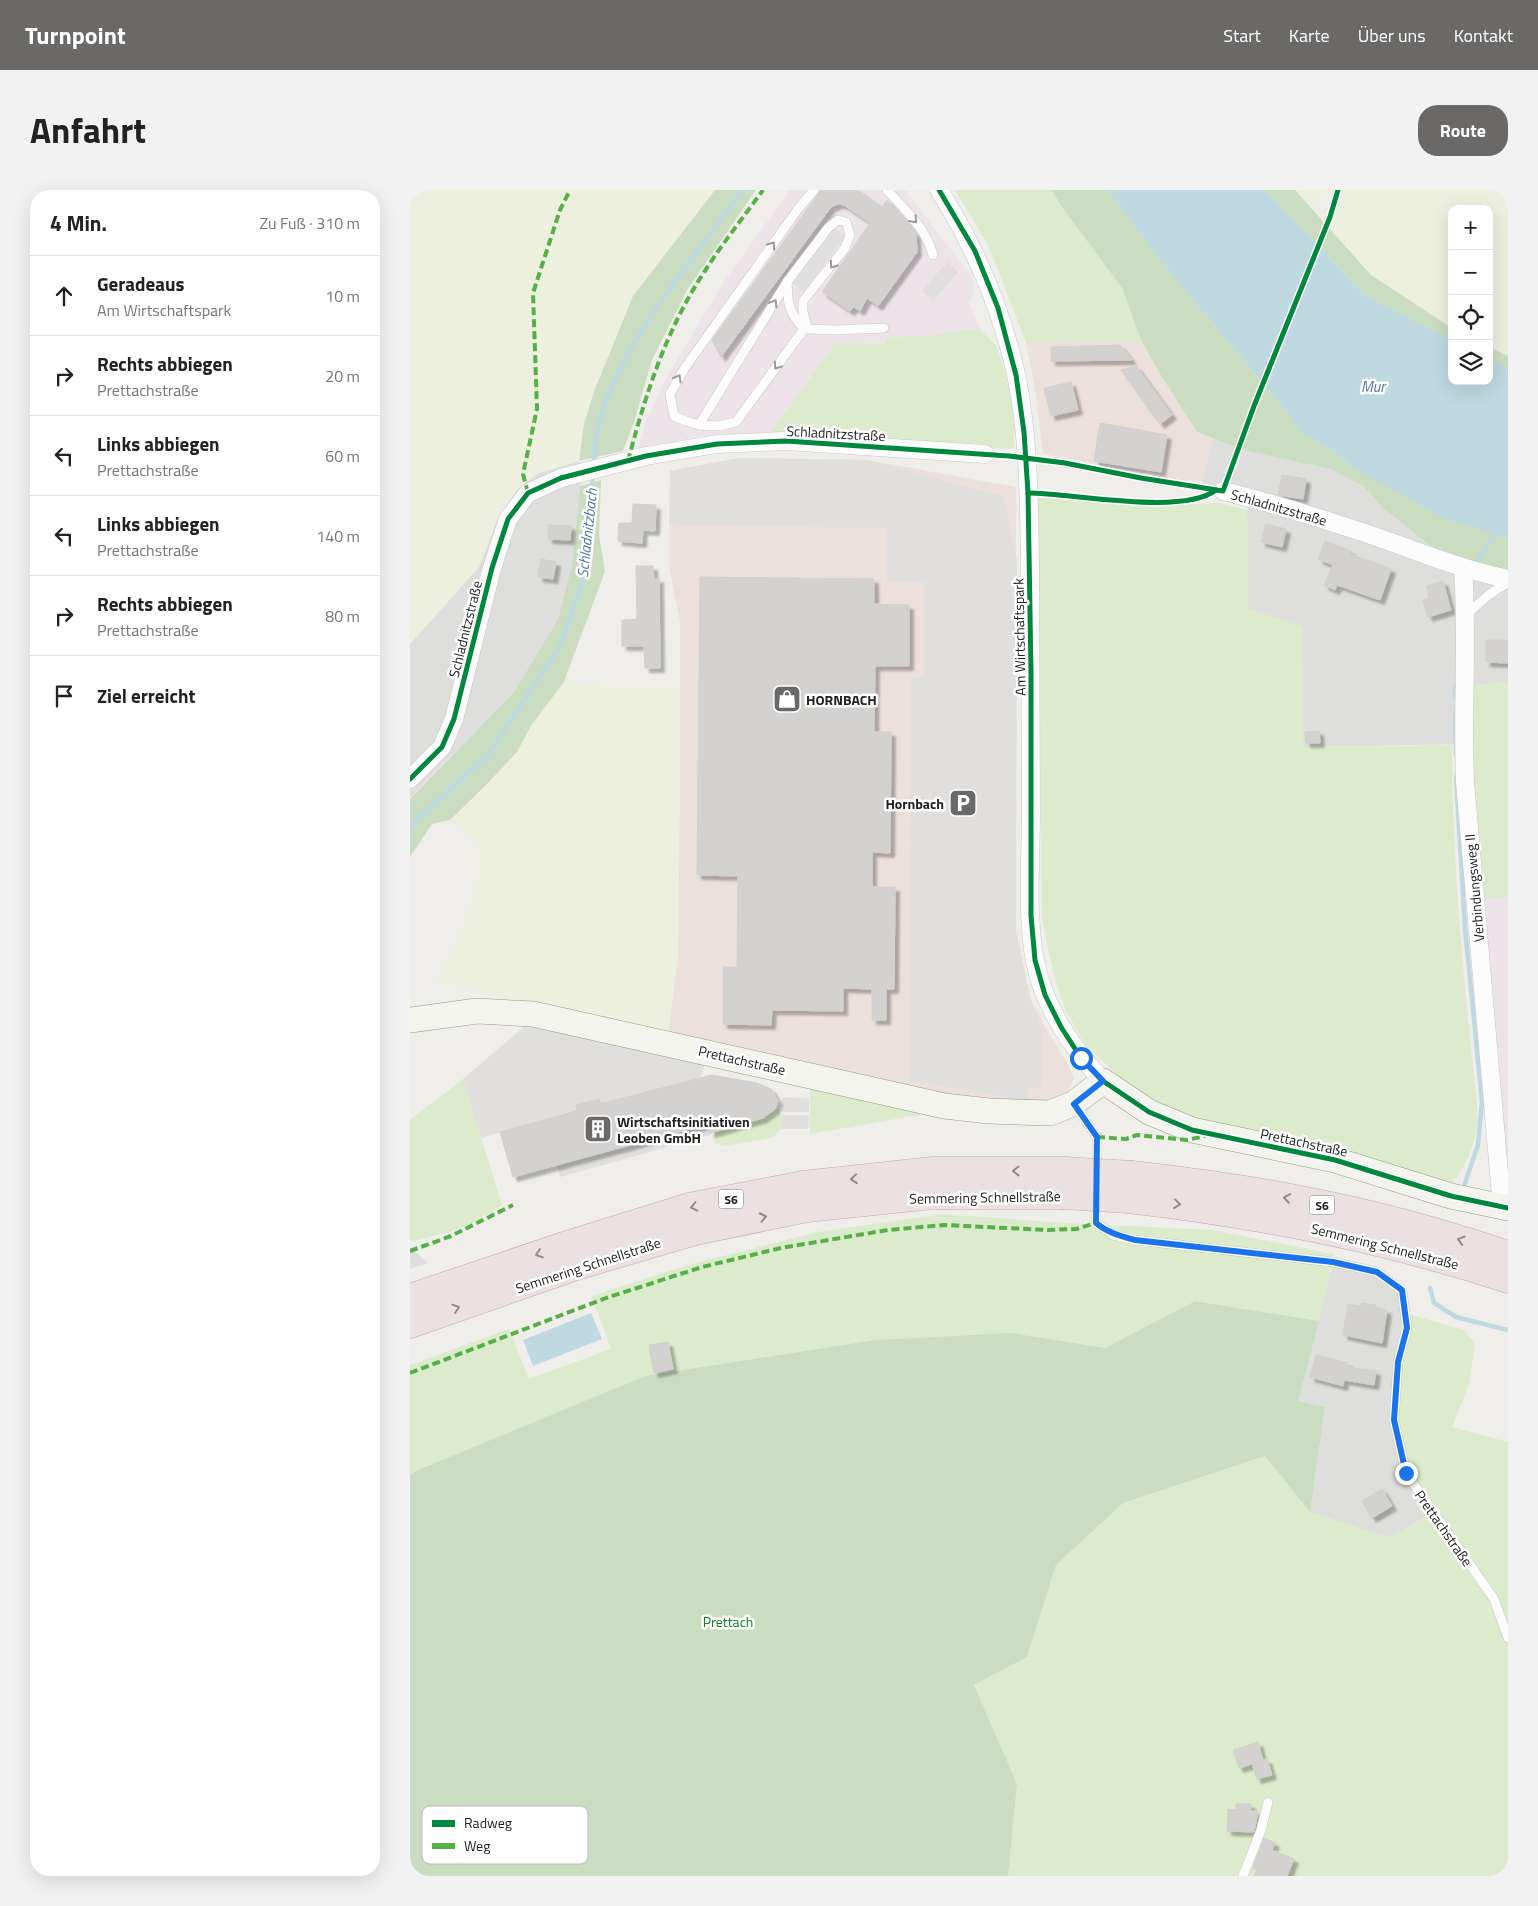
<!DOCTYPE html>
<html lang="de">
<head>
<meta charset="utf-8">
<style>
  :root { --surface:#fff; --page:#f2f2f2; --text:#222; --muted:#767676; --line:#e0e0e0; --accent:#6a6968 }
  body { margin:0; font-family:"Titillium Web",sans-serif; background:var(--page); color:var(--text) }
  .controls { position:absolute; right:15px; top:15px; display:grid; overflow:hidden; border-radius:10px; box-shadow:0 5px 20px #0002 }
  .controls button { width:45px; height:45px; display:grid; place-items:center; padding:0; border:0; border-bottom:1px solid var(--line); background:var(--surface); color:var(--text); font:25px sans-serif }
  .stop { position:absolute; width:15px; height:15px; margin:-11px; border:4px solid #1a73e8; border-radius:50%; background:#fff }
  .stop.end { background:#1a73e8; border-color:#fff; box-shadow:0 1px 5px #0008 }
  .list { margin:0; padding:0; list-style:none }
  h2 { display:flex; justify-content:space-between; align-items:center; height:65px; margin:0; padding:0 20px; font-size:21px }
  h2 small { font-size:16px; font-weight:400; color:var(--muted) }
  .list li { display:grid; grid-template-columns:32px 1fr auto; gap:15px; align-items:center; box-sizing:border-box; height:80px; padding:0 20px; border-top:1px solid var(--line) }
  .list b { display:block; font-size:19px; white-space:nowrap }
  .list p { margin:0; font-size:16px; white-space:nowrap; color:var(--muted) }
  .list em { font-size:16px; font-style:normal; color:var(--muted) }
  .icon { flex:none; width:28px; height:28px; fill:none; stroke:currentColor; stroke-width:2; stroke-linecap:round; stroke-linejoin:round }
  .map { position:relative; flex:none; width:1098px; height:1686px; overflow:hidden; border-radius:20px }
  header { display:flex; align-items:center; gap:30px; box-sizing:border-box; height:70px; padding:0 25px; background:var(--accent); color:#fff }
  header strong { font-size:24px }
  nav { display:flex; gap:28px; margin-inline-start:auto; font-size:18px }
  .intro { display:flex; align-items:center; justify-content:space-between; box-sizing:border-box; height:120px; padding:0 30px }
  h1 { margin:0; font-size:35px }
  .button { padding:12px 22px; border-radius:20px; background:var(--accent); color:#fff; font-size:18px; font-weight:700 }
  main { display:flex; gap:30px; padding:0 30px }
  aside { flex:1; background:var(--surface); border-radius:20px; box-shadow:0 5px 20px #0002 }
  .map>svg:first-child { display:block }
  .residential { fill:#dededc }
  .commercial { fill:#ece0dd }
  .industrial { fill:#ece4e9 }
  .farmland { fill:#edefdf }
  .grass { fill:#dbebcb }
  .forest { fill:#caddc1 }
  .parking { fill:#e0dfde }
  .water { fill:#bfd9e1 }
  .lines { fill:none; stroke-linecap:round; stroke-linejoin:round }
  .stream { stroke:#bfd9e1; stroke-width:4.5 }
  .building { fill:#d4d2d0; stroke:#d2d0cc; filter:url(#shadow) }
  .lane-casing { stroke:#c7c6c5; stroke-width:10 }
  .street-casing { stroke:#c7c6c5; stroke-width:19 }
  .secondary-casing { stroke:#969982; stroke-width:26 }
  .highway-casing { stroke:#c3a3ab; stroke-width:29 }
  .lane { stroke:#fdfcfc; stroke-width:9 }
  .street { stroke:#fdfcfc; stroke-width:18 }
  .secondary { stroke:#f3f4ed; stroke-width:25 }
  .highway { stroke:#ebe1e2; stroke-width:28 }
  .highway-bridge-casing { stroke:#c3a3ab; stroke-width:29; stroke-linecap:butt }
  .highway-bridge { stroke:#ebe1e2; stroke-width:28 }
  .quiet { stroke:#55b145; stroke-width:4; stroke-dasharray:8 4; stroke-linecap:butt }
  .cycleway-casing { stroke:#fff; stroke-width:8 }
  .cycleway { stroke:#00873e; stroke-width:5 }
  .oneway { stroke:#9a9a9a }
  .oneway2 { stroke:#918b8c }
  .route { stroke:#1a73e8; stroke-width:6 }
  .labels { text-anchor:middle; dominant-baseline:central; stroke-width:5; stroke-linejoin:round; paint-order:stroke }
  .shield { fill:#fff; stroke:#646464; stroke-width:1 }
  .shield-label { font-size:12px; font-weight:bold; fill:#222 }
  .street-label { font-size:14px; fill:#222; stroke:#fff }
  .poi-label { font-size:14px; font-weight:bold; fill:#222; stroke:#fff; text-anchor:start }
  .park-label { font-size:14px; fill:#107f1e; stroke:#fff }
  .water-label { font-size:15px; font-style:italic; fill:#4d77a7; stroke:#fff }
  .key { fill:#fff; stroke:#bdbdbd; stroke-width:1 }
  .key-label { font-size:14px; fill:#222 }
</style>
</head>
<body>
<header>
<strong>Turnpoint</strong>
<nav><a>Start</a><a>Karte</a><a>Über uns</a><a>Kontakt</a></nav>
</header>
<div class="intro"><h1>Anfahrt</h1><a class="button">Route</a></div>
<main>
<aside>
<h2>4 Min.<small>Zu Fuß · 310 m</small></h2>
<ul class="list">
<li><svg class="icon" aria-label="ahead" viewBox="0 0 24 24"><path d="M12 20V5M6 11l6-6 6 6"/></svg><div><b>Geradeaus</b><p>Am Wirtschaftspark</p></div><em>10 m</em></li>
<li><svg class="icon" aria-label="right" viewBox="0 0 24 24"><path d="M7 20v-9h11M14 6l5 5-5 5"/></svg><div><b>Rechts abbiegen</b><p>Prettachstraße</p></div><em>20 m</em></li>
<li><svg class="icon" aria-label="left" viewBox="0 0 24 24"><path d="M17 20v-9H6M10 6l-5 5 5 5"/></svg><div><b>Links abbiegen</b><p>Prettachstraße</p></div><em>60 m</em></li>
<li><svg class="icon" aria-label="left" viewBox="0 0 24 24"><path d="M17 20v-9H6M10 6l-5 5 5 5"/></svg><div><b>Links abbiegen</b><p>Prettachstraße</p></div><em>140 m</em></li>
<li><svg class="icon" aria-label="right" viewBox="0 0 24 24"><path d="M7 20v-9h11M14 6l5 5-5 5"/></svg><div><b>Rechts abbiegen</b><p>Prettachstraße</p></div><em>80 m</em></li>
<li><svg class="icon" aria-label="arrive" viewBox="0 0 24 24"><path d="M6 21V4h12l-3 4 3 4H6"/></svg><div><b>Ziel erreicht</b></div></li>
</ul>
</aside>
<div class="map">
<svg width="1098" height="1686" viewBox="0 0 1098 1686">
  <defs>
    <filter id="shadow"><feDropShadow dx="4.5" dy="4.5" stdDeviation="1" flood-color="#0004"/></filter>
  </defs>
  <rect width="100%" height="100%" fill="#efeeeb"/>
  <g class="residential">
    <path d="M803,248L833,260L920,279L953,296L973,318L1098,382V492L1060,496L1058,554L893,557L892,437L838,419L837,320L839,312L791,301L792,291Z"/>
    <path d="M169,271L170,296L162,374L148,429L104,502L0,608V454L69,377L87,330L107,299L129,283Z"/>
    <path d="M0,1057L18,1073L0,1079Z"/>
    <path d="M923,1072L967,1082L992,1100L1023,1323L979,1348L900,1322L915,1217L888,1211Z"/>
  </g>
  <g class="commercial">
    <path d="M731,150L750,184L787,242L803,248L792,291L768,290L633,264L625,198L616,152Z"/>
    <path d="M329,268L457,270L606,297V739L620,807L638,842L658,874L664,888L657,903L632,912L592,914L526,903L258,847L268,764L270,594V432L259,375L260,281Z"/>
  </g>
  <g class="industrial">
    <path d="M380,0H495L563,88L564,102L559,113L571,141L554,140L520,146L479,147L474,152L425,154L360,244L291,246L228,258L236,231L255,190L313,93Z"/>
    <path d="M1098,707V968L1093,964L1069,709Z"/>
  </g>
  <g class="farmland">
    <path d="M0,0H305L223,106L174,234L169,271L129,283L107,299L87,330L69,377L0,454Z"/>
    <path d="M885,0H924L923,7L910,3L905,24Z"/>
    <path d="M932,0H1098V166L1079,156V19H1042V138L961,86L919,40Z"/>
    <path d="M154,492L203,497L269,498L268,764L258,847L25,791L52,738L69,690L68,658L40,630L76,595L107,562L122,534Z"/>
  </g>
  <g class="grass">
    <path d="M545,0H641L657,24L712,98L731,150L616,152L578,55Z"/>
    <path d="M554,140L571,141L586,155L595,182L603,217L604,259L541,256L360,244L425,154L474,153L478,147L520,146Z"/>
    <path d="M628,308L765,315L808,313L837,320L838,419L892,436L893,557L1042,555C1042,675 1054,795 1067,915C1067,923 1068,933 1066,942C1063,957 1052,985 1041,994L800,934L728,904L677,857L655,819L643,782L632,728Z"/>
    <path d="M1098,492V707L1069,709L1062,654L1060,496Z"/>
    <path d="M53,889L92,1015L68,1030L40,1042L0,1052V930Z"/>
    <path d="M400,898L514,924L400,944Z"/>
    <path d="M365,919H368C375,930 373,942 361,948L312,956C304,953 304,949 304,942L353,928Z"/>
    <path d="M533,1024L655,1033L802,1040L924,1064L909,1131L785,1111L695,1158L601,1143L465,1150L235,1186L8,1280L0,1286V1175L99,1139L119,1189L201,1159L182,1106L278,1075L408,1042Z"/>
    <path d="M995,1123L1053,1140L1065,1153L1059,1194L1042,1237L1098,1252V1686H598L607,1594L564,1495L617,1467L646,1375L713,1313L855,1266L900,1322L979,1348L1022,1323L996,1283L984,1230Z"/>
  </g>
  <g class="forest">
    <path d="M305,0H346L277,100L242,170L224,232L213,261L169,271L174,234L185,199L223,106Z"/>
    <path d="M641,0H697L758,81L867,210L891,242L920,260L946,279L1098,349V382L1075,376L1021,356L973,318L953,296L920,279L833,260L787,242L750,184L731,150L712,98L657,24Z"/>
    <path d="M855,0H885L961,85L1042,138V150L956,106Z"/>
    <path d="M1079,157L1098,166V178L1079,169Z"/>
    <path d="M191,290L189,345L195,381L154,492L122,534L107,562L76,595L40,630L22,634L0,667V609L104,502L148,429L162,374L170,296Z"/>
    <path d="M785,1111L909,1131L888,1211L915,1217L900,1322L855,1266L713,1313L646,1375L617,1467L564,1495L607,1594L598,1686H0V1286L8,1280L235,1186L465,1150L601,1143L695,1158Z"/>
  </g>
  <g class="parking">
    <path d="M424,38L435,46L394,102L383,93Z"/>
    <path d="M537,72L548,82L523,111L512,101Z"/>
    <path d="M329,268L457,270L593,306L607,369L606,739L620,807L633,845L631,899L619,898L617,911L500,891L501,487H514V392H477V338L259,335L260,281Z"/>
    <path d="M117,834L296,872L290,888L190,914L189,909L166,915L167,921L71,948L53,889Z"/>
    <path d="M372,907L399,908V922H372Z"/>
    <path d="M372,925H399L398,939H371Z"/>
    <path d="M301,934L300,945L150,987L147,975Z"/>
  </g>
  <g class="water">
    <path d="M697,0H855L956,106L1042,150V191H1079V169L1098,178V349L1085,343L1035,329L946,279L920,260L891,242L867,210L758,81Z"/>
    <path d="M181,1123L192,1149L123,1176L113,1150Z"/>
  </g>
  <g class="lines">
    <g class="stream">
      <path d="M184,275C185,257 187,239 192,222C220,141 283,69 333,0"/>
      <path d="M1065,374L1088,340"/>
      <path d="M1045,507L1046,494"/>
      <path d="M1045,524L1046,564"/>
      <path d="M1046,587L1055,738L1072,912L1068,955L1053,999"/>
      <path d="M0,639L5,631L78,565L149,458L173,390L183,285"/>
      <path d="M1020,1098L1024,1113L1046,1127L1098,1140"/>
    </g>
  </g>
  <g class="building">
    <path d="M411,0H448L472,17L477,10L506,44L507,62L468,116L457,108L450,121L444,117L440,121L412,102L460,33L434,15L428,14L421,17L311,167L302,150Z"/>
    <path d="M710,155L722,170L641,171V157Z"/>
    <path d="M726,176L762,225L750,234L711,180Z"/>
    <path d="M661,192L668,220L641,226L634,198Z"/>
    <path d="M690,233L757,245L751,282L684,271Z"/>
    <path d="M872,285L896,289L893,309L868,305Z"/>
    <path d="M223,314L246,315L245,341L233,340L232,353L208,351L209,333H222Z"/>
    <path d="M856,334L876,339L872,357L851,352Z"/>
    <path d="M138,335L161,336L160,350L138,349Z"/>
    <path d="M915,351L941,361L940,364L981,379L970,410L927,395L925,400L914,395L923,375L908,369Z"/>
    <path d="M131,369L146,372L143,389L128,387Z"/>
    <path d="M226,376H243L244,389L249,388L250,478H235L234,456H212V430L227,429Z"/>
    <path d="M290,387L464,389V414L499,415V476H465L464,542H481L480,663L462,662V697H485L484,799H476V830H462V799L433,798V821L362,820L361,835L313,834V777H327L328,686L287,685Z"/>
    <path d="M1033,391L1041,420L1018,427L1013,410L1019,408L1016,396Z"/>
    <path d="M1076,450H1098V473L1076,472Z"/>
    <path d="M909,541L910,553H896L895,542Z"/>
    <path d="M302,885L347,893L361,899L368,911L365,919L353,928L300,943L301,933L103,987L90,942L167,921L166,915L189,909L190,914Z"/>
    <path d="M952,1113L966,1115V1118L977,1120L972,1153L933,1145L938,1114L951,1116Z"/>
    <path d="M258,1152L263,1179L244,1183L239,1155Z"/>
    <path d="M906,1165L938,1173L937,1177L966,1181L964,1195L934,1190L933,1196L900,1187Z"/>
    <path d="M972,1299L982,1316L962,1328L952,1311Z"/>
    <path d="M848,1552L853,1570L857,1569L862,1585L847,1589L842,1574L829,1578L823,1560Z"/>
    <path d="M826,1614H841L840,1621H848L844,1642L817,1641L818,1619L826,1620Z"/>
    <path d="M854,1648L865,1653L862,1660L884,1669L877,1686H844L847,1680L843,1678Z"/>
  </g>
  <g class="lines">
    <defs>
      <g id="lane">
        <path d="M477,0C495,20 516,38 523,65"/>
        <path d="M377,92C378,115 378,121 394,139"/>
        <path d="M397,139L393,121V111L435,58L440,45L436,32L428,30L418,38L377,92L289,235L309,236L326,232L394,139H397L425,140L474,138"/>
        <path d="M289,235L276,231L264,226L260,204L274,179L388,19L404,0"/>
        <path d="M1056,426C1069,412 1081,401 1098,393"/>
        <path d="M664,914L687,947V979"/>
        <path d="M686,1010V1033L704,1045L725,1050L923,1072L967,1082L992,1100L997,1138L988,1172L984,1230L996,1283L1084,1409L1098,1448"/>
        <path d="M833,1686L851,1640L858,1612"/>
      </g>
      <g id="street">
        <path d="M529,0C565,57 591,118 606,184C619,246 619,312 620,375C621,457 621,539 621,622C621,669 616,724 625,771C634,817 661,857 693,891"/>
        <path d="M813,301C860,312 906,327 952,342C1001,358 1048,379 1098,389"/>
        <path d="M1053,378C1058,449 1052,521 1055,592L1092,1017"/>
        <path d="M0,589L32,557L44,529L82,378L98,329L118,303L151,288L236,266L307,254L376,251L575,264"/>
      </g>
      <path id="secondary" d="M0,830L67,821L123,824L490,906L534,916L579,921L640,923L663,914L693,891L739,922L782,940L925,970L1041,1006L1098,1018"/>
      <g id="highway">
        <path d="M722,985C780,992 838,999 895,1011C964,1024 1032,1043 1098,1065"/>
        <path d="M719,1009C849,1024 974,1048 1098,1089"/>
        <path d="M0,1108L160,1054L279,1017L393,995L523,981H655"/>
        <path d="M0,1134L166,1076L285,1041L397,1018L522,1005H653"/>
      </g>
    </defs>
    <use href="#lane" class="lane-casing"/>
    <use href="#street" class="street-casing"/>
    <use href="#secondary" class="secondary-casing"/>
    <use href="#highway" class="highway-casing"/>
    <use href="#lane" class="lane"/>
    <use href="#street" class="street"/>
    <use href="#secondary" class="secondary"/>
    <use href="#highway" class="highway"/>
    <defs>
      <g id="highway-bridge">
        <path d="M655,981L722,985"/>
        <path d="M653,1005L719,1009"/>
      </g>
    </defs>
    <use href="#highway-bridge" class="highway-bridge-casing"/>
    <use href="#highway-bridge" class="highway-bridge"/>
    <g class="quiet">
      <path d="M218,271C235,206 256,140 293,84C311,55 333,28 353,0"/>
      <path d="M118,303L113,284L127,219L123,103L150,20L160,0"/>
      <path d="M687,947L716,949L727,945L777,950L795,946"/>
      <path d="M0,1061L41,1046L103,1015"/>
      <path d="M0,1183L196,1108L292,1077L371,1058L478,1040L534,1035L638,1040L666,1039L686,1033"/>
    </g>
    <defs>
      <g id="cycleway">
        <path d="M529,0L565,61L588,118L606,185L614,242L618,303L621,482V726L625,770L635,805L651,837L671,868L693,891L739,922L782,940L925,970L1041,1006L1098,1018"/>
        <path d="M618,303C663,303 772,326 806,300"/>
        <path d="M0,589L32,557L44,529L82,378L98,329L118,303L151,288L236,266L307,254L376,251L599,266L655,273L731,288L813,301L844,216L920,27L928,0"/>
      </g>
    </defs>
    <use href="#cycleway" class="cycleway-casing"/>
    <use href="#cycleway" class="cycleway"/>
  </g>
  <defs><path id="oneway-chevron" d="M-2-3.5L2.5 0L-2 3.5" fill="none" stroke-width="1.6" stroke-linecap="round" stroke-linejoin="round" transform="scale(1.25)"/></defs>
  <g class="oneway">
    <use href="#oneway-chevron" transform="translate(504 30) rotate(48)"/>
    <use href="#oneway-chevron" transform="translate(362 55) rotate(-54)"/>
    <use href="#oneway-chevron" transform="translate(423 75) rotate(126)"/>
    <use href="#oneway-chevron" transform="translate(364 113) rotate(-58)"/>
    <use href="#oneway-chevron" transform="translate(367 176) rotate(125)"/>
    <use href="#oneway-chevron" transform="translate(268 188) rotate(-61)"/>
  </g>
  <g class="oneway2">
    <use href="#oneway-chevron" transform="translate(606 981) rotate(180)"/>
    <use href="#oneway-chevron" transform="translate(444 989) rotate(174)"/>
    <use href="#oneway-chevron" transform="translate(877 1008) rotate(-170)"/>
    <use href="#oneway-chevron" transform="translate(767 1014) rotate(7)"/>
    <use href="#oneway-chevron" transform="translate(284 1017) rotate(167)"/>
    <use href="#oneway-chevron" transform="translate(353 1027) rotate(-12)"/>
    <use href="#oneway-chevron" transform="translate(1051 1050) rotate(-163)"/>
    <use href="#oneway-chevron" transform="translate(129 1064) rotate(161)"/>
    <use href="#oneway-chevron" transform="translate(46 1118) rotate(-19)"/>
  </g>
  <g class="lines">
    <path class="route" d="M671,868L693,891L664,914L687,947L686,1033C698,1043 710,1046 725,1050L923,1072L967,1082L992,1100L997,1138L988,1172L984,1230L996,1283"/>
  </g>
  <defs>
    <symbol id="shop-square" viewBox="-11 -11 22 22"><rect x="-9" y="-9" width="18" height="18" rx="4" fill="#6a6968" stroke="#fff"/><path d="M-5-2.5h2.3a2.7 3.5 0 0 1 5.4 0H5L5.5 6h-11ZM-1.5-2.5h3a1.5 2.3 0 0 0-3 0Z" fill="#fff"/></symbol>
    <symbol id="parking-square" viewBox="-11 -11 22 22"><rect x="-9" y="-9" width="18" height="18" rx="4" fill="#6a6968" stroke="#fff"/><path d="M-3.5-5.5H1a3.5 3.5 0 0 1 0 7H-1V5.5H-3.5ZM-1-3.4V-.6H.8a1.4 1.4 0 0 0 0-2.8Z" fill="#fff"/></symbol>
    <symbol id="building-square" viewBox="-11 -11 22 22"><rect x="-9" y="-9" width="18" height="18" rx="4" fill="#6a6968" stroke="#fff"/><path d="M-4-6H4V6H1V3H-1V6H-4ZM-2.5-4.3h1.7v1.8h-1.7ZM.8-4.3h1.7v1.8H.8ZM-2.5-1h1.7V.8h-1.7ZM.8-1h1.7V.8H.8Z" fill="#fff"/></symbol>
  </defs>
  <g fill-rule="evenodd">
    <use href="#shop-square" x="361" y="493" width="32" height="32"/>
    <use href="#parking-square" x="537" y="597" width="32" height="32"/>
    <use href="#building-square" x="172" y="923" width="32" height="32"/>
  </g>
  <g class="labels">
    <g class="shield">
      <rect x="308.5" y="999.5" width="25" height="19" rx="4"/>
      <rect x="899.5" y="1005.5" width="25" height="19" rx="4"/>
    </g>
    <g class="shield-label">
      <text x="321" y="1009">S6</text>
      <text x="912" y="1015">S6</text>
    </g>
    <g class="street-label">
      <text transform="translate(426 243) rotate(3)">Schladnitzstraße</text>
      <text transform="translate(869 317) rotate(16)">Schladnitzstraße</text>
      <text transform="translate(55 439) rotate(-76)">Schladnitzstraße</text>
      <text transform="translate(609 447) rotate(-91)">Am Wirtschaftspark</text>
      <text transform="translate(1064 698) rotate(-95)">Verbindungsweg II</text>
      <text transform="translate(332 870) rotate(13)">Prettachstraße</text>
      <text transform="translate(894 952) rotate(12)">Prettachstraße</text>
      <text transform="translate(575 1007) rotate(-1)">Semmering Schnellstraße</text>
      <text transform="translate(975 1056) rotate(14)">Semmering Schnellstraße</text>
      <text transform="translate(178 1075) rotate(-18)">Semmering Schnellstraße</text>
      <text transform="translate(1034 1338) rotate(55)">Prettachstraße</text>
    </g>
    <g class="poi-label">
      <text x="396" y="509">HORNBACH</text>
      <text x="534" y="613" text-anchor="end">Hornbach</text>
      <text x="207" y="931">Wirtschaftsinitiativen<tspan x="207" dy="16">Leoben GmbH</tspan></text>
    </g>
    <g class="park-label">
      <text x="318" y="1431">Prettach</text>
    </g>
    <g class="water-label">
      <text x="963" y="196">Mur</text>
      <text transform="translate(177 343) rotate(-84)">Schladnitzbach</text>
    </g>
  </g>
  <rect x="12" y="1616" width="166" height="58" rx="8" class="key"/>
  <rect x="22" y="1630" width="23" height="7" fill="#00873e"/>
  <rect x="22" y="1653" width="23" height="6" fill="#55b145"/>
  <g class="key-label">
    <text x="54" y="1638">Radweg</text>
    <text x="54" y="1661">Weg</text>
  </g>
</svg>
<div class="controls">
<button>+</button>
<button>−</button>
<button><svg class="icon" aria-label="locate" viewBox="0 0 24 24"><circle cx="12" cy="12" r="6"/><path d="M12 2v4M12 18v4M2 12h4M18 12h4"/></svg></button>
<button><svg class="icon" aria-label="layers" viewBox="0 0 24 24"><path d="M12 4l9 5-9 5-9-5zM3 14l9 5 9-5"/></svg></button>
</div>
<div class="stop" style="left:671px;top:868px"></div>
<div class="stop end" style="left:996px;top:1283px"></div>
</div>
</main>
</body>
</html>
